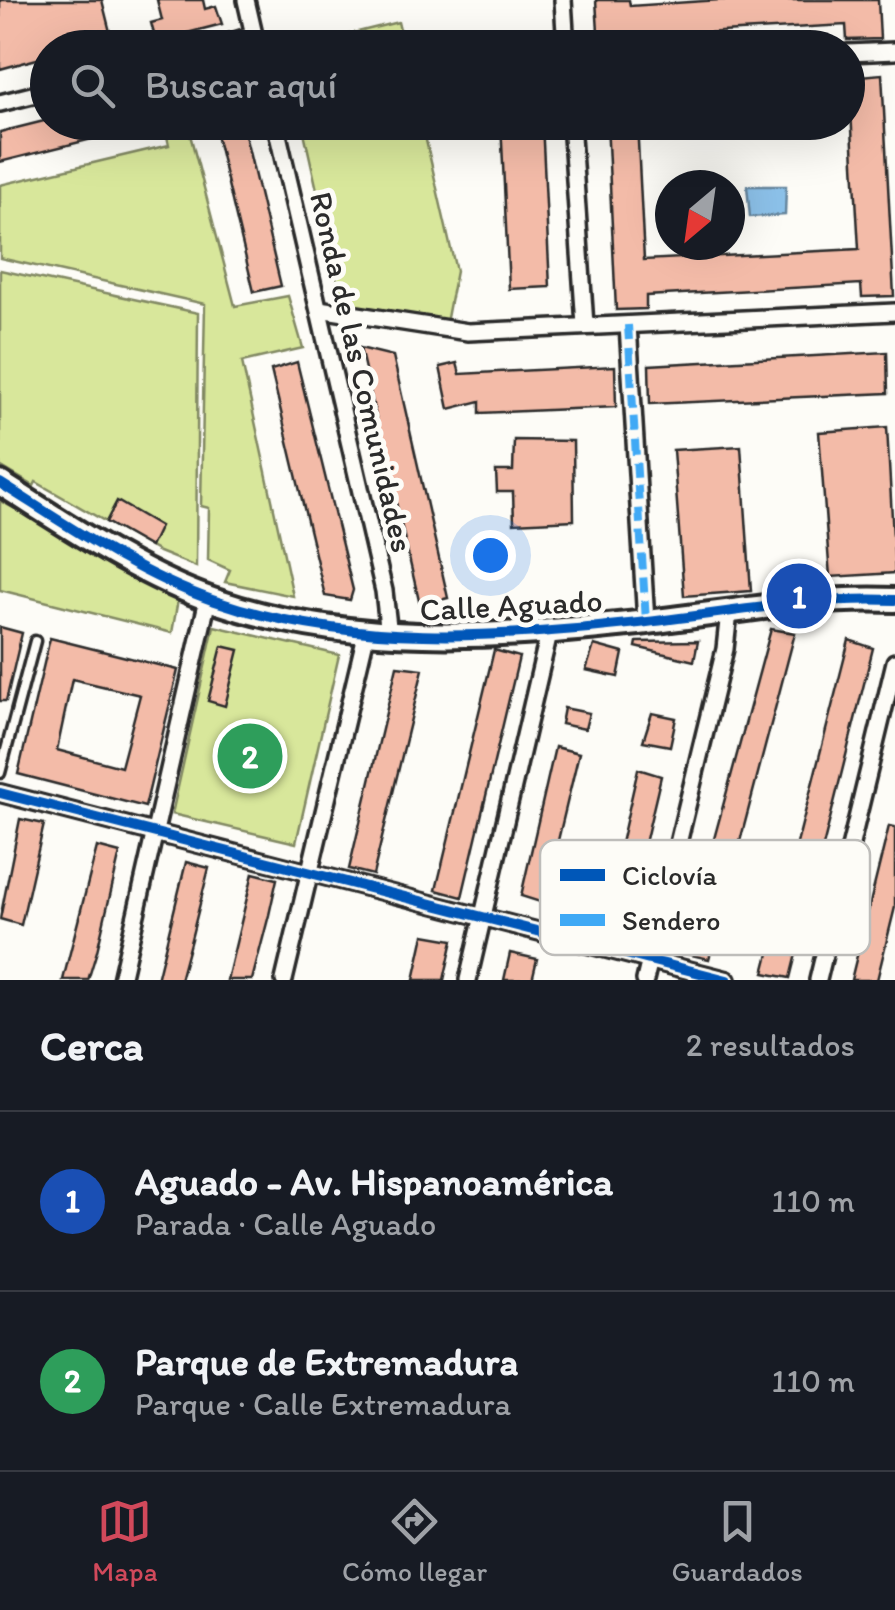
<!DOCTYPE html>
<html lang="es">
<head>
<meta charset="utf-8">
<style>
  :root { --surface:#171b24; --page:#20242c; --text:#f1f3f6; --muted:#9ea1a6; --line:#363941; --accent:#d1495b }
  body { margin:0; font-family:Itim,sans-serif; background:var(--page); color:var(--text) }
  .compass { position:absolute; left:655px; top:170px; width:90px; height:90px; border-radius:50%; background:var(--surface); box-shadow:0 10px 40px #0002; rotate:209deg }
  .you { position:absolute; left:490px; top:555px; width:35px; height:35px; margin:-25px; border:8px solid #fff; border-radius:50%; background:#1a73e8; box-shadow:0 0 0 15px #1a73e833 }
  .badge { display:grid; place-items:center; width:65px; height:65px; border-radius:50%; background:var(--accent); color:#fff; font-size:32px; font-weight:700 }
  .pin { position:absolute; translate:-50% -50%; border:5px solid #fff; box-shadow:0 2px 10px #0006 }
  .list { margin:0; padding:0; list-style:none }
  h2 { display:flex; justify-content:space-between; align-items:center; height:130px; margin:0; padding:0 40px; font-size:42px }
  h2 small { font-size:32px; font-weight:400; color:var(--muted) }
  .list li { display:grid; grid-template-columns:65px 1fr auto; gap:30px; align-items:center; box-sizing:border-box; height:180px; padding:0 40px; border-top:2px solid var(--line) }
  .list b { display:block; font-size:38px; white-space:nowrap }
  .list p { margin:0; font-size:32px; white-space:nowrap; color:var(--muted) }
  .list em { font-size:32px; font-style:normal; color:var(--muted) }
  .icon { flex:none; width:55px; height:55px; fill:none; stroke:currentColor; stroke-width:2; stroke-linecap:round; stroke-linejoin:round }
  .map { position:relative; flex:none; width:895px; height:980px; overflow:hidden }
  .search { position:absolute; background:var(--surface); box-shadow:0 10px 40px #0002; left:30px; right:30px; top:30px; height:110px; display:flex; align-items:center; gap:25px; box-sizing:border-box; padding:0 35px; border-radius:55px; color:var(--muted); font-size:38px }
  .sheet { height:490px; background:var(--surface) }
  nav { display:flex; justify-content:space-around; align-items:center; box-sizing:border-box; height:140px; border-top:2px solid var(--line); background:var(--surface); font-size:28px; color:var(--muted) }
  nav a { display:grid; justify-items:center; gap:5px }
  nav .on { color:var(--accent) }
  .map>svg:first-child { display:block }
  .green { fill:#d8e79b; stroke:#828963; stroke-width:2.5 }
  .water { fill:#8cc1e9; stroke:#65859d; stroke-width:2.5 }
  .building { fill:#f3bba8; stroke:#2b2b2b; stroke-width:2.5; fill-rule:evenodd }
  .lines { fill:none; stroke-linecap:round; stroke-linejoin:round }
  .lane-casing { stroke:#2b2b2b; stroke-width:15 }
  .street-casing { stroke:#2b2b2b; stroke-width:22 }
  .secondary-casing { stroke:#2b2b2b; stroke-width:30 }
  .lane { stroke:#fdfcf7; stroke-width:8 }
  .street { stroke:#fdfcf7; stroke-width:15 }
  .secondary { stroke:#fdfcf7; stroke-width:22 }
  .quiet { stroke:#3fa9f5; stroke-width:8; stroke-dasharray:15 8; stroke-linecap:butt }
  .cycleway-casing { stroke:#fdfcf7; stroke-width:16 }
  .cycleway { stroke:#0057b8; stroke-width:10 }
  .labels { text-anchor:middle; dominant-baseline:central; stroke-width:10; stroke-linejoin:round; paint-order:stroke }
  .street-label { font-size:32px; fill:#2b2b2b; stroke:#fdfcf7 }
  .key { fill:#fdfcf7; stroke:#bebdba; stroke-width:2.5 }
  .key-label { font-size:28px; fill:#2b2b2b }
</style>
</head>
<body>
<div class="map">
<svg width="895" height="980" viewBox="0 0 895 980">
  <rect width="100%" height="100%" fill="#fdfcf7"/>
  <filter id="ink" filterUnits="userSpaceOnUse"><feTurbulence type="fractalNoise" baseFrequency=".01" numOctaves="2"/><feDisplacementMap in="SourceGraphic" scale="20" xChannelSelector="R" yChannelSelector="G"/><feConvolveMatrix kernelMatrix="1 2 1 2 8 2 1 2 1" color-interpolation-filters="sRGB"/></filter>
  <g filter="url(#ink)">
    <g class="green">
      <path d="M398,22L404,47H297Z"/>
      <path d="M164,123H187L235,306L288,296L303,348L242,362L293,596L225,582L230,570L208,560L209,508L201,506L205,304L0,258V185L169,145Z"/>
      <path d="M302,123H422L456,271L446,323L343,306Z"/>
      <path d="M0,270L198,313L196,567L159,552L36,482L34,486L0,466Z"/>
      <path d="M0,501L179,594L172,633L0,590Z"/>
      <path d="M214,626L339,655L296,843L172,814Z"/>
    </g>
    <path class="water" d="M747,186H786L785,215L750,217Z"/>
    <g class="building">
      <path d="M0,0H102L112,40L82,48H48V56L0,69Z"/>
      <path d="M157,0H203L205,9L216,6L222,24L156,41L151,23L162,20Z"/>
      <path d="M596,0H629L630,6L720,0H878L880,39L847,40L846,25L632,37V48H599Z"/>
      <path d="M537,29L538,48H497L496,31Z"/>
      <path d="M882,74L894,296L862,297L861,284L646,296V309L616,310L607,122H637L644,260L859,249L849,77Z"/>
      <path d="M48,120L135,122L136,128L0,162V132Z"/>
      <path d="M213,122H242L281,286L254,292Z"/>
      <path d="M501,122H542L550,287L509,289Z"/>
      <path d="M360,348L393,356L448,598L420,605Z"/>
      <path d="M887,352L888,393L650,404L649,365Z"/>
      <path d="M297,362L353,590L350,600L325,596L271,370Z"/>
      <path d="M457,363L460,374L615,366L616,407L480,413V401L449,409L440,367Z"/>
      <path d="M887,427L895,573L830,577L819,432Z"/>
      <path d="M514,440L573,441L574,520L514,523L513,492H497L496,471H513Z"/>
      <path d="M741,446L751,591L684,596L673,450Z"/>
      <path d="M117,501L160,526L150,547L106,522Z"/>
      <path d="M0,627L22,633L6,701H0Z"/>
      <path d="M771,629L795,633L709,959L683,953Z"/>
      <path d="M50,638L178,670L145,807L18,774ZM72,679L140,695L121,767L57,750Z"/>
      <path d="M849,640L873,648L790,978L764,973Z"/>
      <path d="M698,641L694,661L636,647L637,642Z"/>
      <path d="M594,645L623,653L618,677L586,670Z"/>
      <path d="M222,646L239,650L225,706L208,701Z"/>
      <path d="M494,650L519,657L462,897L436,890Z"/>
      <path d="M397,666L423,669L373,875L349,869Z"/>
      <path d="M564,708L589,713L585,729L561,724Z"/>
      <path d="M652,713L676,718L670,746L643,741Z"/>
      <path d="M555,747L579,753L543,903L521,896Z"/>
      <path d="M638,769L661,776L624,932L602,926Z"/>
      <path d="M20,819L44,824L21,925L0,919Z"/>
      <path d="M889,826L895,827V907L877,980H851Z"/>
      <path d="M97,847L120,853L97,951L88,980H63Z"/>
      <path d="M186,862L209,868L191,939L180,980H157Z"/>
      <path d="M253,873L277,879L269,915L252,980H227Z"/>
      <path d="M424,935L453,940L444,980H414Z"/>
      <path d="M510,953L537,959L532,980H504Z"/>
    </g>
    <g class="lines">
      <defs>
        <path id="lane" d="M0,773L35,641"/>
        <g id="street">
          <path d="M246,0L257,48"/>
          <path d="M563,0L566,48"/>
          <path d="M212,48L254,35"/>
          <path d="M848,53L895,51"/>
          <path d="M0,103L48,91"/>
          <path d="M275,122L384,591L389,635"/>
          <path d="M571,122L585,325"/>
          <path d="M319,309L468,332L895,312"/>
          <path d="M628,325L646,622"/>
          <path d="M0,793L727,980"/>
          <path d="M121,980L208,599"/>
          <path d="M284,980L366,635"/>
          <path d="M468,980L549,633"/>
          <path d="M645,980L725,649L729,612"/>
          <path d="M818,980L895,662"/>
        </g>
        <path id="secondary" d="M0,483C67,525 137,574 212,600C351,648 495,638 639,623C723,614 811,596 895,600"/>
      </defs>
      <use href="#lane" class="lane-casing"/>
      <use href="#street" class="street-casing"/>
      <use href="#secondary" class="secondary-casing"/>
      <use href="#lane" class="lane"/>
      <use href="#street" class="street"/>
      <use href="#secondary" class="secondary"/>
      <path class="quiet" d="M628,325L646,622"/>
      <defs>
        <g id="cycleway">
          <path d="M0,483C67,525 137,574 212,600C351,648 495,638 639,623C723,614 811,596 895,600"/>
          <path d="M0,793L727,980"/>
        </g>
      </defs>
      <use href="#cycleway" class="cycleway-casing"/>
      <use href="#cycleway" class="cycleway"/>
    </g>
  </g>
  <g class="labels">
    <g class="street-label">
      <text transform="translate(362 372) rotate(77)">Ronda de las Comunidades</text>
      <text transform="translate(511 605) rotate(-3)">Calle Aguado</text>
    </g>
  </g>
  <rect x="540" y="840" width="330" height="115" rx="15" class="key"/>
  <rect x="560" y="869" width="45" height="12" fill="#0057b8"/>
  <rect x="560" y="914" width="45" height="12" fill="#3fa9f5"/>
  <g class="key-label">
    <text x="622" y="885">Ciclovía</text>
    <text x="622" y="930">Sendero</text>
  </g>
</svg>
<svg class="compass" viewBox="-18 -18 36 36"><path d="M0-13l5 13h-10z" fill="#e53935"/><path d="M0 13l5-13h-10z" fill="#9ea1a6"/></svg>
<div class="you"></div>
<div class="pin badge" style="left:799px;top:596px;background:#1a4fb4">1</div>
<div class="pin badge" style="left:250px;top:756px;background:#2e9e5b">2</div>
<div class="search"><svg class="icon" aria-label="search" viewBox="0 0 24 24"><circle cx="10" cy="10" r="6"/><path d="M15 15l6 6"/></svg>Buscar aquí</div>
</div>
<section class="sheet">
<h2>Cerca<small>2 resultados</small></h2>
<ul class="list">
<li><span class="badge" style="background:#1a4fb4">1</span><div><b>Aguado - Av. Hispanoamérica</b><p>Parada · Calle Aguado</p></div><em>110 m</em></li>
<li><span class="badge" style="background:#2e9e5b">2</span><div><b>Parque de Extremadura</b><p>Parque · Calle Extremadura</p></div><em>110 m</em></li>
</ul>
</section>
<nav>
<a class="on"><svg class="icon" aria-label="map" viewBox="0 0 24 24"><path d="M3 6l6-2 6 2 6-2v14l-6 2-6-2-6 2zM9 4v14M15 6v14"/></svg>Mapa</a>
<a><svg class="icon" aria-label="directions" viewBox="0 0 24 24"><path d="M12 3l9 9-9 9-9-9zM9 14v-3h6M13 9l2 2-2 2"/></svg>Cómo llegar</a>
<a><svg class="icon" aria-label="saved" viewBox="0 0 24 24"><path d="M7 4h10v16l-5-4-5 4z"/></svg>Guardados</a>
</nav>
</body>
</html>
